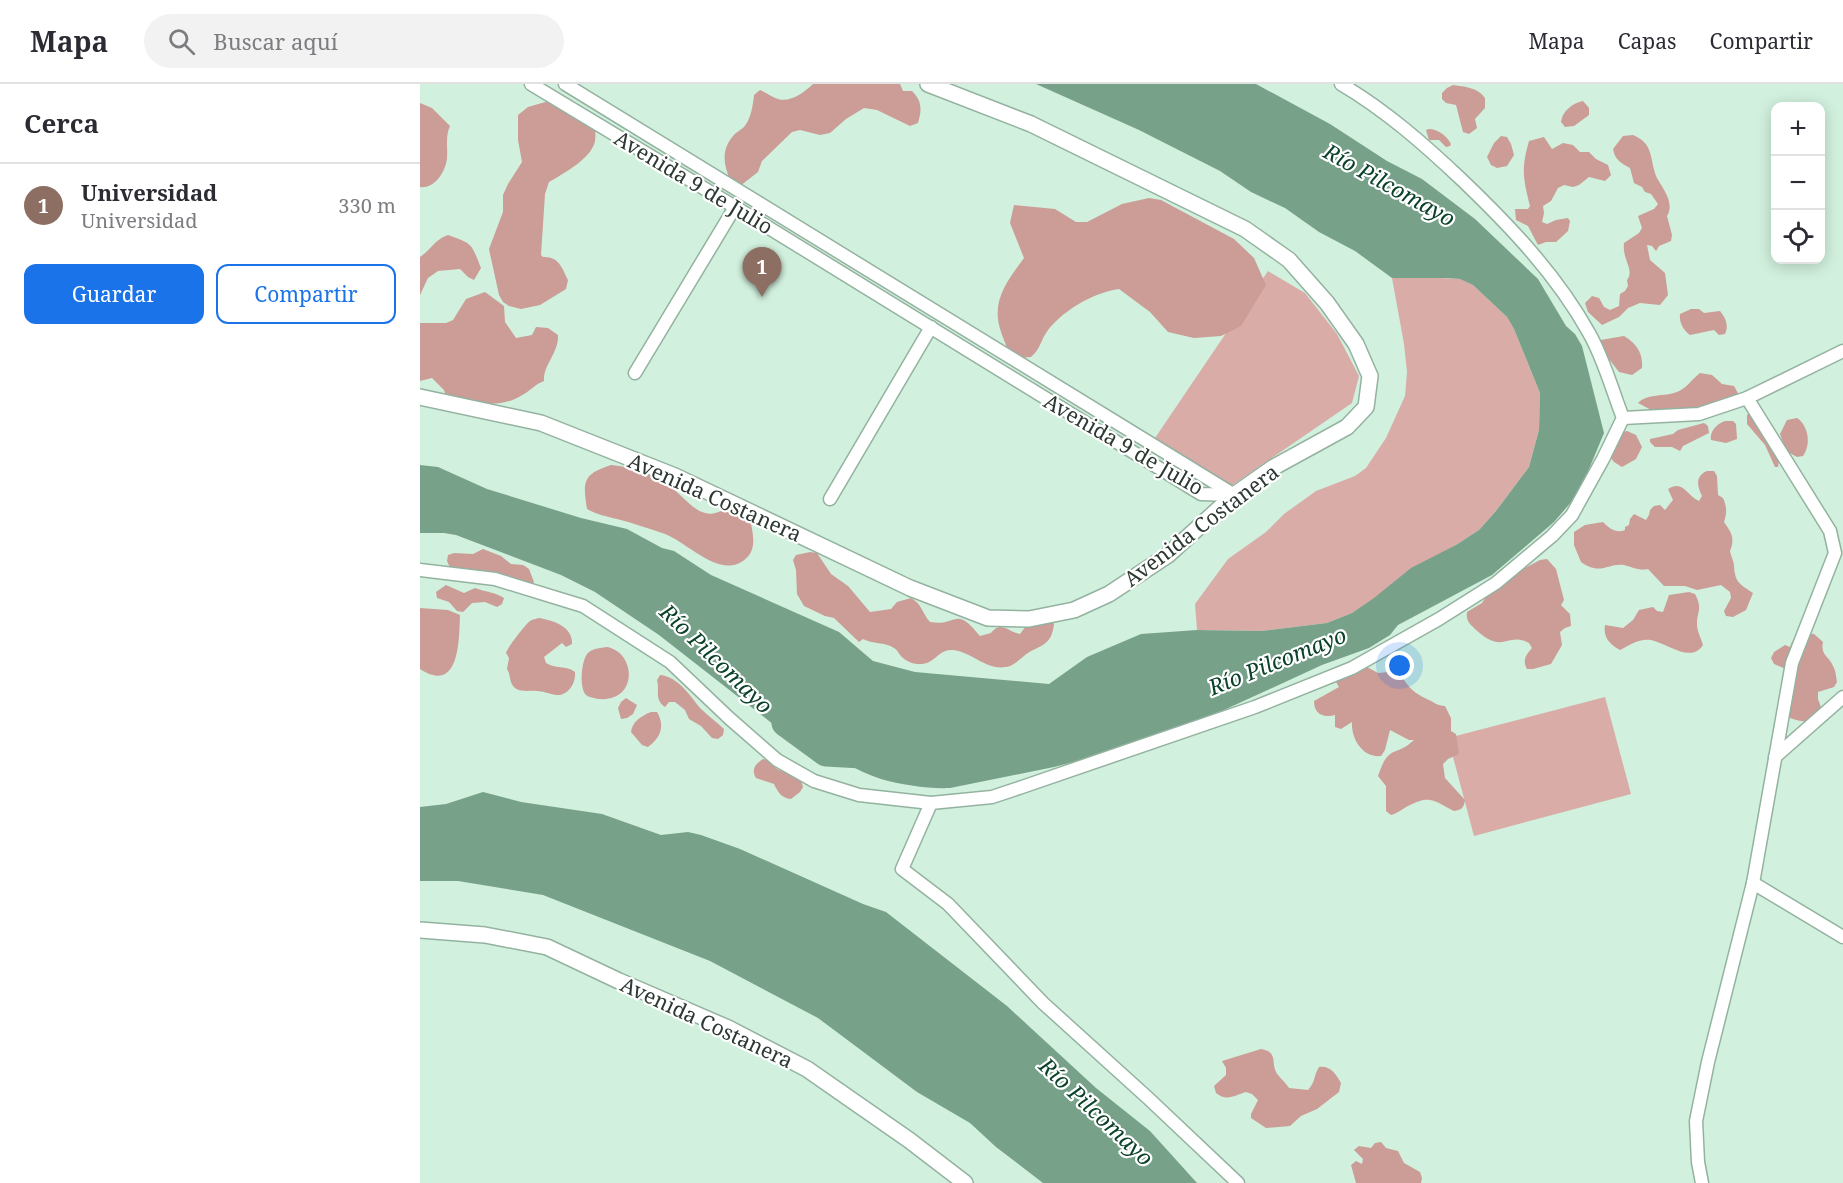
<!DOCTYPE html>
<html lang="es">
<head>
<meta charset="utf-8">
<style>
  :root { --surface:#fff; --page:#f2f2f3; --text:#2b2b33; --muted:#7c7c81; --line:#e1e1e2; --accent:#1a73e8 }
  body { margin:0; font-family:"Noto Serif",serif; background:var(--page); color:var(--text) }
  .controls { position:absolute; right:18px; top:18px; display:grid; overflow:hidden; border-radius:12px; box-shadow:0 3px 15px #0003 }
  .controls button { width:54px; height:54px; display:grid; place-items:center; padding:0; border:0; border-bottom:2px solid var(--line); background:var(--surface); color:var(--text); font:30px sans-serif }
  .you { position:absolute; left:980px; top:582px; width:21px; height:21px; margin:-15px; border:4px solid #fff; border-radius:50%; background:#1a73e8; box-shadow:0 0 0 9px #1a73e833 }
  .badge { display:grid; place-items:center; width:39px; height:39px; border-radius:50%; background:var(--accent); color:#fff; font-size:20px; font-weight:700 }
  .pin { position:absolute; translate:-50% -50px; filter:drop-shadow(0 2px 3px #0008) }
  .pin::after { content:''; position:absolute; top:32px; width:21px; height:18px; background:inherit; clip-path:polygon(0 0,100% 0,50% 100%) }
  .list { margin:0; padding:0; list-style:none }
  h2 { display:flex; justify-content:space-between; align-items:center; height:78px; margin:0; padding:0 24px; font-size:26px }
  h2 small { font-size:20px; font-weight:400; color:var(--muted) }
  .list li { display:grid; grid-template-columns:39px 1fr auto; gap:18px; align-items:center; box-sizing:border-box; height:84px; padding:0 24px; border-top:2px solid var(--line) }
  .list b { display:block; font-size:22px; white-space:nowrap }
  .list p { margin:0; font-size:20px; white-space:nowrap; color:var(--muted) }
  .list em { font-size:20px; font-style:normal; color:var(--muted) }
  .actions { display:flex; gap:12px; padding:18px 24px }
  .actions a { flex:1; padding:14px 0; border:2px solid var(--accent); border-radius:12px; text-align:center; font-size:21px; color:var(--accent) }
  .actions .main { background:var(--accent); color:#fff }
  .icon { flex:none; width:33px; height:33px; fill:none; stroke:currentColor; stroke-width:2; stroke-linecap:round; stroke-linejoin:round }
  .map { position:relative; flex:none; width:1423px; height:1099px; overflow:hidden }
  header { display:flex; align-items:center; gap:36px; box-sizing:border-box; height:84px; padding:0 30px; background:var(--surface); border-bottom:2px solid var(--line) }
  header strong { font-size:28px }
  nav { display:flex; gap:33px; margin-inline-start:auto; font-size:21px }
  .search { width:420px; height:54px; background:var(--page); display:flex; align-items:center; gap:15px; box-sizing:border-box; padding:0 21px; border-radius:33px; color:var(--muted); font-size:22px }
  main { display:flex }
  aside { flex:1; background:var(--surface) }
  .map>svg:first-child { display:block }
  .green { fill:#d9aca8 }
  .forest { fill:#cc9c97 }
  .water { fill:#77a189 }
  .lines { fill:none; stroke-linecap:round; stroke-linejoin:round }
  .river { stroke:#77a189; stroke-width:27 }
  .minor-casing { stroke:#94b2a0; stroke-width:15 }
  .tertiary-casing { stroke:#94b2a0; stroke-width:18 }
  .minor { stroke:#fff; stroke-width:12 }
  .tertiary { stroke:#fff; stroke-width:15 }
  .labels { text-anchor:middle; dominant-baseline:central; stroke-width:4.5; stroke-linejoin:round; paint-order:stroke }
  .street-label { font-size:21px; fill:#2c3831; stroke:#fff }
  .water-label { font-size:22px; font-style:italic; fill:#0b422a; stroke:#fff }
</style>
</head>
<body>
<header>
<strong>Mapa</strong>
<div class="search"><svg class="icon" aria-label="search" viewBox="0 0 24 24"><circle cx="10" cy="10" r="6"/><path d="M15 15l6 6"/></svg>Buscar aquí</div>
<nav><a>Mapa</a><a>Capas</a><a>Compartir</a></nav>
</header>
<main>
<aside>
<h2>Cerca<small></small></h2>
<ul class="list">
<li><span class="badge" style="background:#8d6e63">1</span><div><b>Universidad</b><p>Universidad</p></div><em>330 m</em></li>
</ul>
<div class="actions"><a class="main">Guardar</a><a>Compartir</a></div>
</aside>
<div class="map">
<svg width="1423" height="1099" viewBox="0 0 1423 1099">
  <rect width="100%" height="100%" fill="#d1f0dd"/>
  <g class="green">
    <path d="M848,187L885,209L917,250L939,292L932,319L811,402L733,357Z"/>
    <path d="M1002,193L1041,195L1053,201L1087,233L1094,245L1120,309L1119,346L1109,383L1076,427L1059,446L932,529L907,539L841,547L777,546L775,520L808,475L846,448L864,430L896,407L935,392L946,384L966,354L985,312L987,288L984,260L972,194Z"/>
    <path d="M1185,613L1211,710L1054,752L1028,654Z"/>
  </g>
  <g class="forest">
    <path d="M393,0H480L483,7H492C502,17 502,25 498,39L490,42L457,26L444,24L426,35L410,49L400,51L380,46L372,48L342,77L338,88L320,102L312,100C304,82 300,68 313,52C316,48 321,46 324,43C331,35 333,21 334,11L340,6C347,9 352,13 358,15C370,19 385,8 393,0Z"/>
    <path d="M1033,1C1045,3 1057,3 1065,14V24L1055,35L1057,44L1049,50L1043,48L1036,21L1026,19L1022,15V9L1027,4Z"/>
    <path d="M129,17L174,38C175,44 176,51 175,57C172,74 143,90 129,98L125,110L121,171L123,173C139,172 142,184 148,196L146,205L120,221L101,225L89,222L83,218L79,211L69,165L83,128V111L88,100L102,78L98,56V31L108,23Z"/>
    <path d="M1163,17L1169,24V31L1154,42L1145,43L1141,38C1142,27 1153,19 1163,17Z"/>
    <path d="M0,19L12,24L30,42C25,53 28,63 27,75C25,88 15,105 0,103Z"/>
    <path d="M1009,45C1018,45 1027,52 1031,60L1030,62L1026,63L1019,56H1009L1006,46Z"/>
    <path d="M1213,51C1235,60 1229,76 1237,94C1243,105 1255,119 1247,132L1252,151L1251,157L1239,162L1236,167L1232,162L1227,161L1230,176L1245,189L1248,211L1240,221L1220,219L1208,224L1199,233L1182,241L1168,228L1165,219L1172,212L1179,214L1184,223L1190,226L1199,222L1200,210L1205,207L1208,202L1207,196C1215,186 1202,176 1204,159L1219,149L1222,144L1218,132L1234,125L1238,120L1231,110L1225,108L1222,103L1214,99L1210,84C1201,79 1195,76 1193,65L1203,52Z"/>
    <path d="M1081,52L1087,53L1091,60L1094,71L1087,82L1077,84L1071,81L1067,73L1074,59Z"/>
    <path d="M1124,53L1132,65L1143,59L1153,61L1160,68H1169L1176,75L1188,81L1191,91L1185,97L1169,93L1159,101L1153,103L1144,101L1138,104L1131,117L1123,122L1124,129L1122,138L1127,140L1136,136L1148,134L1150,137L1148,147L1136,158H1126L1118,161L1108,142L1096,136L1095,125H1108L1110,122C1103,94 1101,85 1109,57Z"/>
    <path d="M729,114L741,116L814,155L834,174L846,201L821,242L801,252L774,254L748,248L730,228L699,205C674,208 640,228 626,249C620,258 621,264 611,273L600,274L588,267C585,257 579,246 578,235C575,211 591,192 604,174L590,139L594,121L635,125L656,138H667L702,120Z"/>
    <path d="M28,151C53,160 51,159 61,184L54,196L48,193L40,185L18,187L8,194L0,211V173C11,166 15,155 28,151Z"/>
    <path d="M65,208L84,222L85,238L96,254L112,251L116,243L128,244L138,251C139,269 123,281 124,297C116,300 112,305 104,310C78,327 54,318 26,312L24,306L12,294L0,297V239H26L33,236L46,215Z"/>
    <path d="M1271,225H1279L1284,229L1300,227C1306,234 1309,242 1305,250L1299,251L1294,246L1270,251C1263,246 1259,238 1260,230Z"/>
    <path d="M1204,252C1217,260 1223,269 1222,284L1212,291L1199,288L1175,257Z"/>
    <path d="M1280,289L1292,291L1302,300L1314,302L1320,313L1267,326L1235,328L1218,319C1228,309 1244,313 1257,308C1266,305 1272,295 1280,289Z"/>
    <path d="M1331,327L1359,376L1358,383H1355L1345,361L1327,340V331Z"/>
    <path d="M1377,334C1389,342 1391,361 1383,372L1377,373L1366,367L1360,350L1367,336Z"/>
    <path d="M1306,337H1313L1316,340L1317,355L1306,359L1291,356C1289,347 1299,338 1306,337Z"/>
    <path d="M1284,339L1288,342L1289,349L1263,362L1260,367L1252,363H1235L1230,358V355L1253,350L1258,346Z"/>
    <path d="M1207,347L1216,351L1222,363L1216,375L1202,383L1194,378L1190,373L1201,348Z"/>
    <path d="M191,381C217,384 240,391 259,410C267,417 274,426 285,429C294,432 301,425 308,426C315,426 324,433 330,435C333,450 338,467 323,477C299,494 268,459 245,450C230,445 213,439 197,435C185,432 178,431 167,425C163,399 162,390 191,381Z"/>
    <path d="M1287,387H1294L1297,392L1298,411L1303,414C1307,423 1307,429 1304,438C1312,449 1315,455 1310,467C1311,473 1314,477 1314,482C1315,499 1320,500 1333,509L1326,526L1313,533L1306,532L1304,527L1311,514L1310,508L1301,501L1277,506L1265,502H1244L1228,485C1218,487 1213,483 1204,481C1187,479 1181,492 1161,478L1154,461V448L1165,441L1183,438C1189,444 1196,450 1205,446V443L1209,441L1210,435L1214,430L1226,436L1229,431L1230,426L1234,422L1240,421L1245,426L1253,416L1248,405C1263,395 1267,412 1279,417L1282,412C1277,402 1275,392 1287,387Z"/>
    <path d="M63,465L81,472L91,480L103,481L109,485L114,498L110,503L32,488L27,477L28,471L34,469L53,470Z"/>
    <path d="M390,468L397,469L411,490L428,502L450,528L471,525L477,518L491,514C502,520 502,529 510,538C538,543 534,520 560,552L571,549C581,536 588,548 600,550L606,542L632,537L634,540C632,556 627,560 613,566C604,570 598,579 590,582C568,589 553,568 533,566C522,565 518,573 509,578C502,582 489,580 483,574C479,571 478,566 474,564C465,558 452,560 443,555L439,558L414,534L405,532L384,522L377,510L376,486L373,476L376,471Z"/>
    <path d="M1127,475L1136,485L1144,516L1141,521L1150,530L1151,542L1145,544L1140,548L1142,561L1131,580L1113,585H1107C1102,576 1106,571 1112,564L1109,559C1086,547 1084,572 1055,545C1049,539 1046,537 1047,528L1062,519L1072,504L1083,501L1103,485L1120,476Z"/>
    <path d="M26,501L44,509L55,504C65,508 75,508 84,514L82,520L77,523L65,518L52,519L43,528L37,527L29,518L17,514L16,508Z"/>
    <path d="M1269,508L1275,510C1283,525 1277,527 1277,540C1277,547 1281,554 1283,561C1271,580 1247,559 1231,556C1220,554 1209,561 1200,566C1189,560 1183,553 1185,541L1203,544L1213,536L1219,526L1233,523L1237,527L1243,528L1249,511Z"/>
    <path d="M0,524L28,526L40,531C39,555 40,611 0,585Z"/>
    <path d="M119,534C135,537 153,543 152,560L146,563L142,559L124,573L126,579C135,585 146,581 155,588C156,599 148,612 136,611C130,610 123,607 117,607C109,606 100,609 94,603C89,598 91,591 87,585L89,574L86,569C87,564 105,541 110,537C113,535 116,535 119,534Z"/>
    <path d="M1381,549L1394,550L1403,558C1400,571 1409,572 1413,582C1416,587 1416,593 1417,598L1414,603L1398,608V615L1402,626C1386,638 1389,640 1370,634L1365,638L1366,585L1354,580L1351,574L1354,568L1365,561L1370,563L1372,558Z"/>
    <path d="M187,563C216,568 219,618 179,615C175,614 170,614 166,611C159,604 161,574 169,568C174,564 181,564 187,563Z"/>
    <path d="M936,577L958,589L979,587C987,602 992,608 1007,615C1014,618 1017,622 1025,622L1031,634V647L1036,650L1039,670L1028,675L1023,680L1025,694L1045,716C1044,724 1041,726 1034,727C1014,717 1011,710 988,722C982,725 978,729 971,731L966,727V702L958,692C969,659 975,674 994,656H989L970,646L965,666L961,672C942,674 931,654 932,638L921,645L915,643V631C903,634 894,630 894,617L919,603L916,598L918,586L929,578Z"/>
    <path d="M240,591C259,593 270,612 281,625C288,632 297,638 304,645L303,651L298,655L292,654L281,642L269,635L265,626L255,618H249L245,623C234,615 240,607 237,596Z"/>
    <path d="M206,614L217,621L213,630L207,634L201,635L198,624L201,618Z"/>
    <path d="M231,628H237C245,642 241,653 228,663L222,661L211,648C212,638 221,632 231,628Z"/>
    <path d="M343,675C351,676 352,683 359,686C370,690 380,689 383,703L380,708L371,715C361,714 358,708 354,700L336,694C331,686 335,680 343,675Z"/>
    <path d="M841,965C858,968 851,977 856,988C858,992 866,999 869,1004L888,1006C896,997 893,993 899,983C910,981 916,990 921,999L919,1008L897,1025L881,1032L870,1042L846,1044L831,1034V1030L838,1016L832,1010L826,1008C815,1011 807,1018 796,1009L794,1002L806,991V984L802,977Z"/>
    <path d="M961,1058L966,1064L978,1067L984,1079L1000,1088L1002,1094L1001,1099H936L931,1081L936,1077L942,1080L943,1075L934,1066L939,1062L951,1064L955,1059Z"/>
  </g>
  <g class="water">
    <path d="M616,0H836L910,40L967,77L1002,95L1055,135L1118,195L1146,242L1155,250L1162,262L1184,349L1159,409L1134,438L1072,491L978,541L970,551L949,564L902,581L804,626L684,670L634,683L530,704C509,705 482,701 461,695C442,689 424,678 406,669L404,666L394,660L358,644L239,551L175,508L141,491L36,451L24,449H0V381L18,383L67,405L161,434L207,445L242,464L254,467L291,491L419,548L453,577L495,588L629,600L667,573L721,550L777,546L841,547L907,539L932,529L954,514L991,484L1036,461L1059,446L1076,427L1109,383L1119,346L1120,309L1094,245L1087,233L1053,201L1040,195L1027,194H972L935,167L899,148L865,124L831,108L800,87L719,46Z"/>
    <path d="M63,708L101,718L182,730L241,751L268,748L281,751L320,765L443,820L466,828L587,922L676,1004L730,1047L777,1099H623L576,1063L550,1039L497,1008L398,934L290,877L123,811L38,797H0V723L26,720Z"/>
  </g>
  <g class="lines">
    <path class="river" d="M365,639L406,669L442,671"/>
    <defs>
      <g id="minor">
        <path d="M111,0L315,123L781,410L814,411"/>
        <path d="M145,0L813,410"/>
        <path d="M215,289L315,123"/>
        <path d="M1203,334L1279,330L1327,314L1423,267"/>
        <path d="M410,415L511,243"/>
        <path d="M0,486L75,495L163,522L250,578L309,634L357,676L394,697L439,711L511,719L572,713L602,703L835,623L932,584L1019,535L1076,499L1132,452L1152,431L1183,375L1203,334C1192,306 1184,275 1169,249C1136,190 1090,142 1042,96C1004,60 965,26 921,0"/>
        <path d="M1355,673L1423,613"/>
        <path d="M511,719L482,785L528,820L623,919L728,1014L818,1099"/>
        <path d="M1333,799L1423,853"/>
        <path d="M1282,1099L1278,1078L1276,1037L1288,978L1333,799L1372,579L1415,469L1410,447L1327,314"/>
      </g>
      <g id="tertiary">
        <path d="M0,313L121,339L255,392L490,504L568,534L609,535L654,526L689,510L748,471L814,411L854,383L927,343L946,323L950,292L936,260L907,219L869,176L825,145L611,40L508,0"/>
        <path d="M0,846L65,851L127,863L199,897L308,944L387,985L489,1056L545,1099"/>
      </g>
    </defs>
    <use href="#minor" class="minor-casing"/>
    <use href="#tertiary" class="tertiary-casing"/>
    <use href="#minor" class="minor"/>
    <use href="#tertiary" class="tertiary"/>
  </g>
  <g class="labels">
    <g class="street-label">
      <text transform="translate(274 98) rotate(31)">Avenida 9 de Julio</text>
      <text transform="translate(704 360) rotate(30)">Avenida 9 de Julio</text>
      <text transform="translate(295 413) rotate(24)">Avenida Costanera</text>
      <text transform="translate(781 441) rotate(-37)">Avenida Costanera</text>
      <text transform="translate(287 938) rotate(25)">Avenida Costanera</text>
    </g>
    <g class="water-label">
      <text transform="translate(970 100) rotate(29)">Río Pilcomayo</text>
      <text transform="translate(297 574) rotate(44)">Río Pilcomayo</text>
      <text transform="translate(857 576) rotate(-22)">Río Pilcomayo</text>
      <text transform="translate(677 1027) rotate(43)">Río Pilcomayo</text>
    </g>
  </g>
</svg>
<div class="controls">
<button>+</button>
<button>−</button>
<button><svg class="icon" aria-label="locate" viewBox="0 0 24 24"><circle cx="12" cy="12" r="6"/><path d="M12 2v4M12 18v4M2 12h4M18 12h4"/></svg></button>
</div>
<div class="you"></div>
<div class="pin badge" style="left:342px;top:213px;background:#8d6e63">1</div>
</div>
</main>
</body>
</html>
